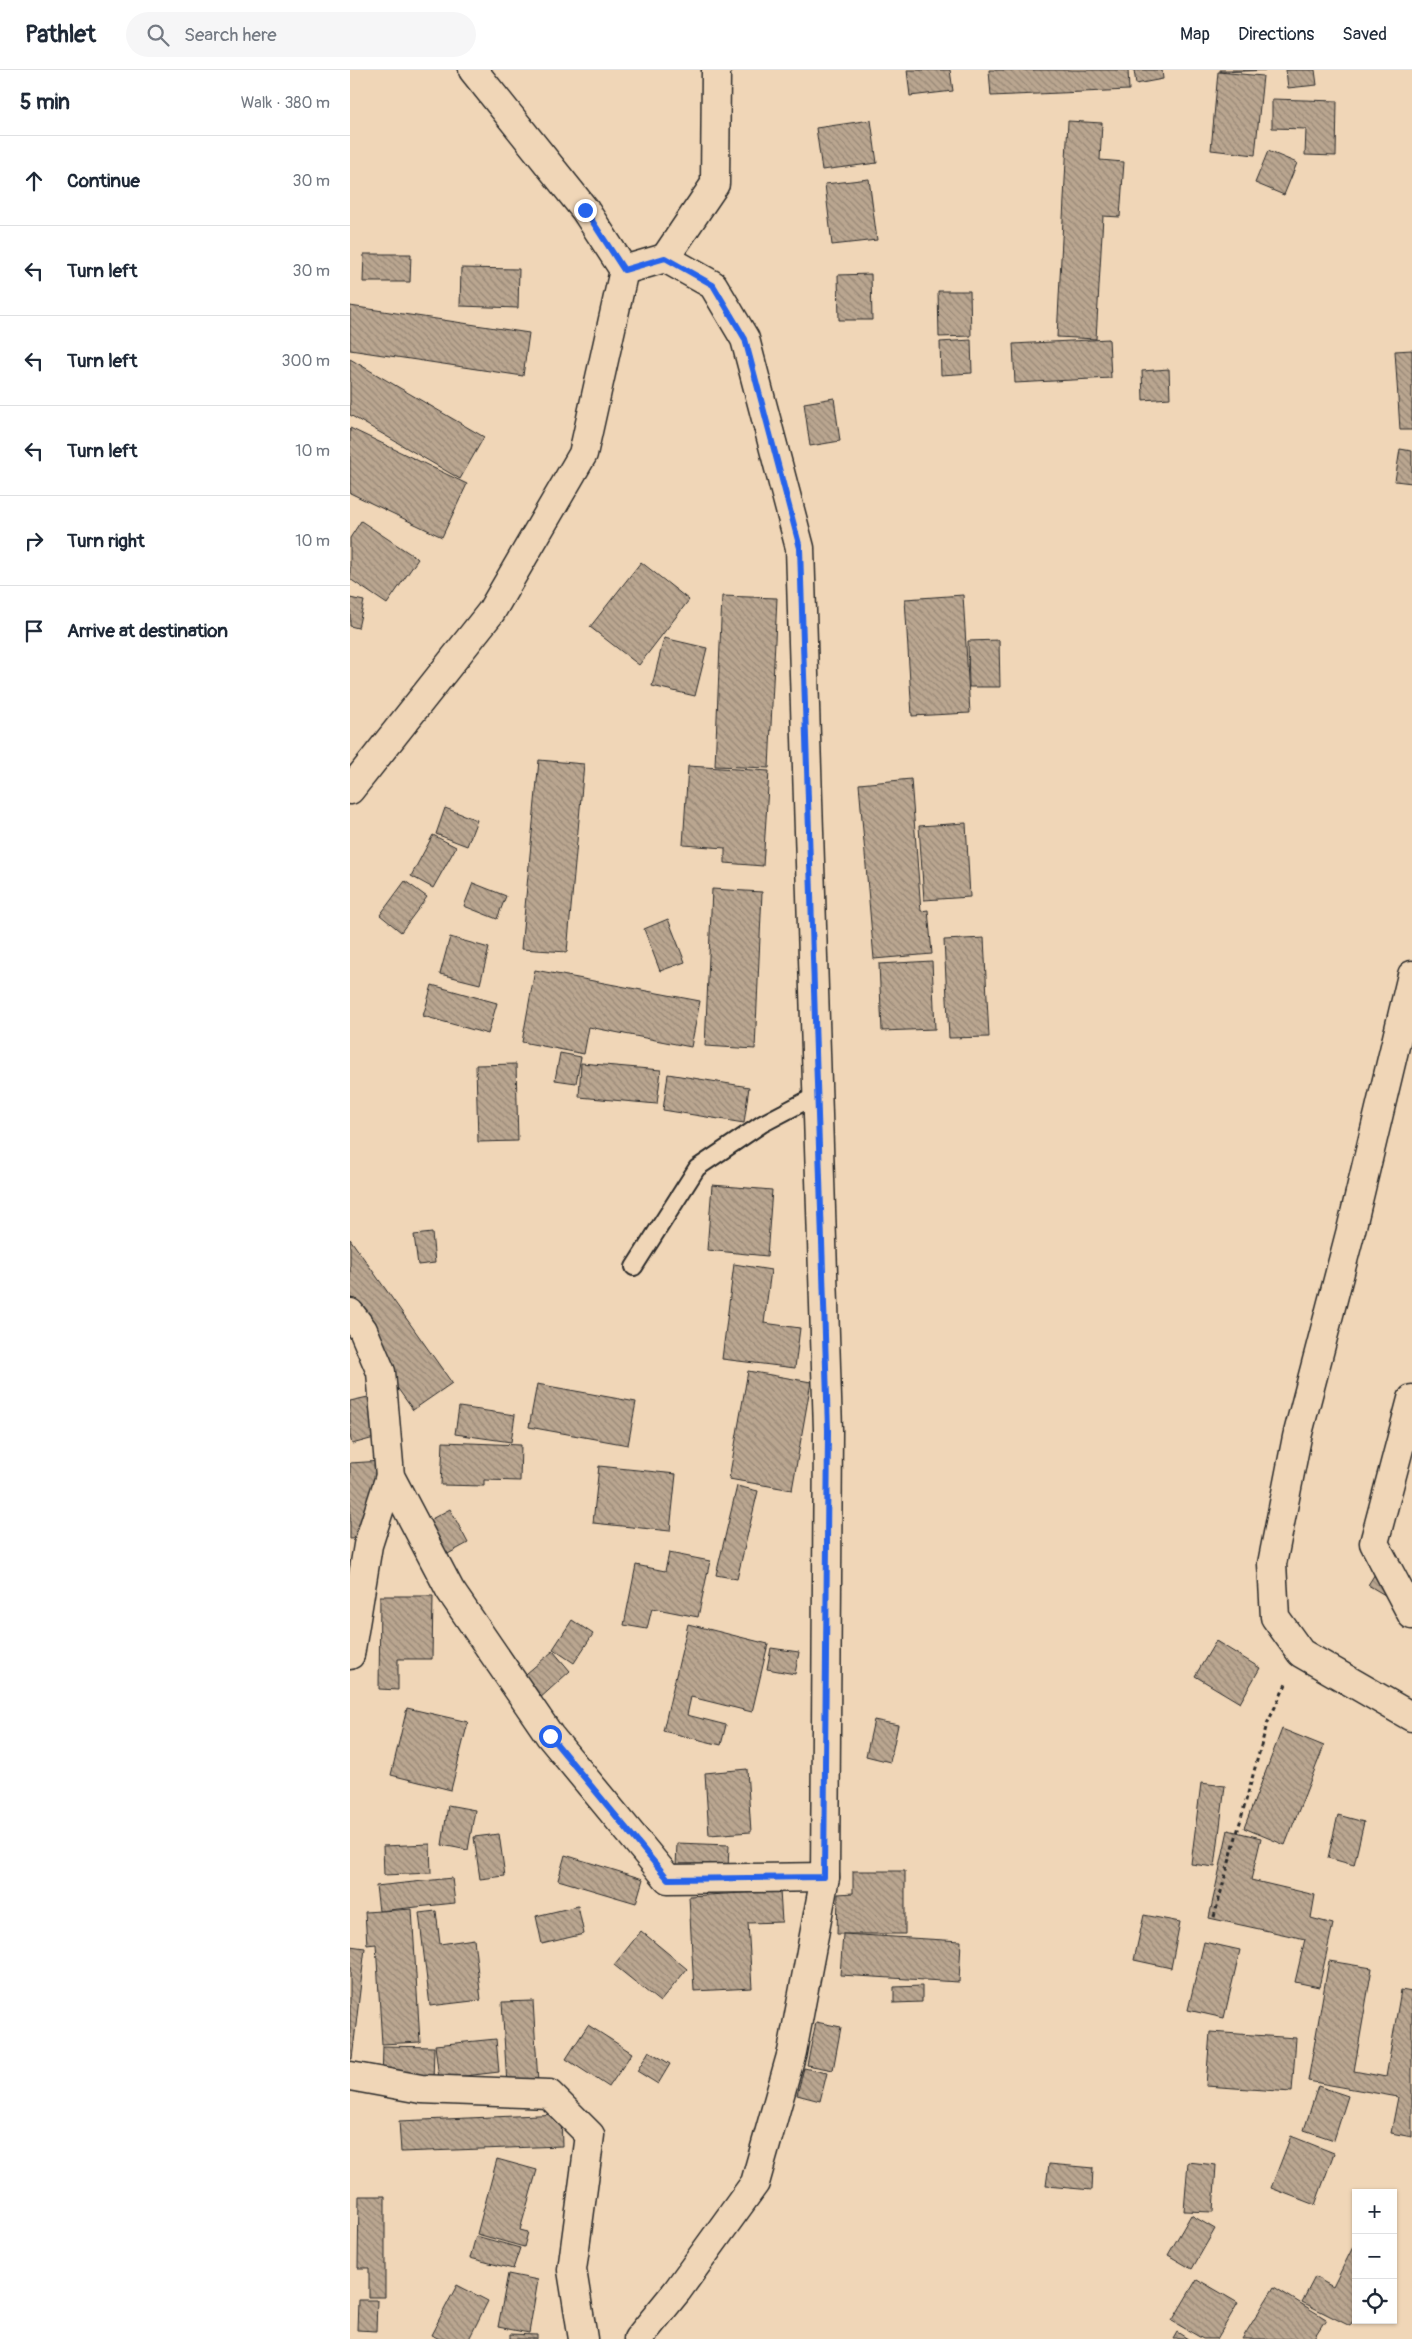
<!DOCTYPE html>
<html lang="en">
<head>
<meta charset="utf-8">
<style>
  :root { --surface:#fff; --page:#f6f6f7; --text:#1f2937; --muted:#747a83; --line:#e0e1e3 }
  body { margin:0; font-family:Pangolin,sans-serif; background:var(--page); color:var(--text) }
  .controls { position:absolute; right:15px; bottom:15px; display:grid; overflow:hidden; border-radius:0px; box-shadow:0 1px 4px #0004 }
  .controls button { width:45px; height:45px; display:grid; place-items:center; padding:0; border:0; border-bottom:1px solid var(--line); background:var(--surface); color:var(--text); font:25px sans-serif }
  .stop { position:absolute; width:15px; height:15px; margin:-11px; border:4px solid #2563eb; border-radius:50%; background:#fff }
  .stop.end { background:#2563eb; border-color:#fff; box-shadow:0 1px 5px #0008 }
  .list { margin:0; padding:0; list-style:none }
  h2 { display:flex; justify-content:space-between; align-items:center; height:65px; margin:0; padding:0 20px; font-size:21px }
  h2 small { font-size:16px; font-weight:400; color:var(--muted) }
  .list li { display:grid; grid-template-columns:32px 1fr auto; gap:15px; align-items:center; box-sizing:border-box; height:90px; padding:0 20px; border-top:1px solid var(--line) }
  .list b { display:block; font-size:19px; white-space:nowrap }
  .list em { font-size:16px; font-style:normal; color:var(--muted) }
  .icon { flex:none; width:28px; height:28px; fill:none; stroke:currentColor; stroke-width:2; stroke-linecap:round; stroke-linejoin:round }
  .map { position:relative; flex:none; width:1062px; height:2269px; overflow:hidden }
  header { display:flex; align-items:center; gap:30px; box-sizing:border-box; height:70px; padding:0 25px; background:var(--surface); border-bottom:1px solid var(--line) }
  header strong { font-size:24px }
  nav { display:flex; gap:28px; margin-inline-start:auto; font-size:18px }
  .search { width:350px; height:45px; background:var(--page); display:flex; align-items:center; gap:12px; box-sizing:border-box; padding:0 18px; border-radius:28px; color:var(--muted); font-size:19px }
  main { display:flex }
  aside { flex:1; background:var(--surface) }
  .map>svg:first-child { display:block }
  .building { fill:url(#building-back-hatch); stroke:#2b2b2b }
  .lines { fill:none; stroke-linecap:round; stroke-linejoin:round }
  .lane-casing { stroke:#2b2b2b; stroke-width:20 }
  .street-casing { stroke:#2b2b2b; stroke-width:31 }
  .secondary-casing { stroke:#2b2b2b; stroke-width:31 }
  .path { stroke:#2b2b2b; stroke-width:3; stroke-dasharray:4 4; stroke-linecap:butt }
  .lane { stroke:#f0d6b7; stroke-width:16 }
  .street { stroke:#f0d6b7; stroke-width:28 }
  .secondary { stroke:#f0d6b7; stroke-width:28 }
  .route { stroke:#2563eb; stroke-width:6 }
</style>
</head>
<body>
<header>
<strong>Pathlet</strong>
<div class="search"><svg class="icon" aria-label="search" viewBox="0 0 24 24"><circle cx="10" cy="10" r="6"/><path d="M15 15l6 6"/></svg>Search here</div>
<nav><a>Map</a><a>Directions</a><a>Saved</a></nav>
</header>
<main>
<aside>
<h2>5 min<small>Walk · 380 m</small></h2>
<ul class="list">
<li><svg class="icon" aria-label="ahead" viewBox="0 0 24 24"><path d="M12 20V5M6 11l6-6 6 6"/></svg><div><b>Continue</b></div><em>30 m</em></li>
<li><svg class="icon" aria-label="left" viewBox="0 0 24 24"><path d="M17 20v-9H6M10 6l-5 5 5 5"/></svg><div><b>Turn left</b></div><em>30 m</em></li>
<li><svg class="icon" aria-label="left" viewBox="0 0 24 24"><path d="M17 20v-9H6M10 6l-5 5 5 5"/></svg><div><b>Turn left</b></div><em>300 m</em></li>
<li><svg class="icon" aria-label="left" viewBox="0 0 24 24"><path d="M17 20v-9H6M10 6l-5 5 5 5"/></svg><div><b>Turn left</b></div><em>10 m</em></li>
<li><svg class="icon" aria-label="right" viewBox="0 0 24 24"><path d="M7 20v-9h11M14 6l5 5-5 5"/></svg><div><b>Turn right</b></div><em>10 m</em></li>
<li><svg class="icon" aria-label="arrive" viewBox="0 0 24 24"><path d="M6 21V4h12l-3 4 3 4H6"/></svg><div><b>Arrive at destination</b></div></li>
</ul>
</aside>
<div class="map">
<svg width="1062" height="2269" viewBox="0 0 1062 2269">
  <defs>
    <pattern id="building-back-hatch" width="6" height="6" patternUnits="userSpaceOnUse" patternTransform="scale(1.25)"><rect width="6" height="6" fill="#baa690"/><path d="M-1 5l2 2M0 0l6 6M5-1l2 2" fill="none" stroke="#978776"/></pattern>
  </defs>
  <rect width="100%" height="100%" fill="#f0d6b7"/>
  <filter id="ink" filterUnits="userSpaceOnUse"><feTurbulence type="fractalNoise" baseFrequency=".02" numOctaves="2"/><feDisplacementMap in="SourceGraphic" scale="10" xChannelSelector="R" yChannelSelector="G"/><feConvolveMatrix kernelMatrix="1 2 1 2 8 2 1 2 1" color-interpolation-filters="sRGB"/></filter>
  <g filter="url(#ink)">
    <g class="building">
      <path d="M557,0H600L603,21L560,26Z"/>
      <path d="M639,0H778L779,20L641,26Z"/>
      <path d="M784,0H812L813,9L786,14Z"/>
      <path d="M870,0H922L870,2Z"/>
      <path d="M936,0H965L967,15L938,18Z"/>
      <path d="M868,2L913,6L905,85L861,80Z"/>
      <path d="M922,29L987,31L986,86L955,85L956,59L922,58Z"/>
      <path d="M521,50L527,93L472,100L466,58Z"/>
      <path d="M718,51L752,53L750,90L774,92L770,147L753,146L746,269L707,267Z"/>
      <path d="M918,81L947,93L934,125L905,113Z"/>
      <path d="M519,109L527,170L482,175L475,114Z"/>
      <path d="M14,184H61L60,212H13Z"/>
      <path d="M111,198L169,199L168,238L110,236Z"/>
      <path d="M521,204L522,250H489L488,205Z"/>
      <path d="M588,221H620L621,266L589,267Z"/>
      <path d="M0,236L179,263L173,306L0,280Z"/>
      <path d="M759,269L761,308L665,313L663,274Z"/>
      <path d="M621,270L622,303L591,305L590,272Z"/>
      <path d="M1062,280V360H1050L1045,281Z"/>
      <path d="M0,289L134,367L110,409L0,345Z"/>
      <path d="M819,299L820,328L793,330L792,301Z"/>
      <path d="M484,328L490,371L460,376L454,333Z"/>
      <path d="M0,358L117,414L92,467L0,423Z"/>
      <path d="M1050,379L1062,381V413L1045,411Z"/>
      <path d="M11,451L68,489L37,534L0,509V468Z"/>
      <path d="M291,492L339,530L289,595L240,557Z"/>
      <path d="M613,525L620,643L562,646L555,529Z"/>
      <path d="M372,526L427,528L419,698L365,696Z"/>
      <path d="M0,528L14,531L8,558L0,556Z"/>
      <path d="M314,568L357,578L345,626L302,616Z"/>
      <path d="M649,570L650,617H619L618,571Z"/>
      <path d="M189,690L234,694L217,882L171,879Z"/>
      <path d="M338,696L419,701L413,796L375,793V778L333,775Z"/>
      <path d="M561,709L571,841L578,840L582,884L524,889L509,714Z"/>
      <path d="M95,738L127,750L117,776L86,764Z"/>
      <path d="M616,753L620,827L574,830L569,756Z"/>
      <path d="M83,765L106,777L83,818L61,806Z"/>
      <path d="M55,811L77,827L51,862L30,845Z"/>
      <path d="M123,813L156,826L147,849L114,836Z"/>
      <path d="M362,819L412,822L405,979L355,976Z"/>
      <path d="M318,849L335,892L310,901L294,859Z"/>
      <path d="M100,867L139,878L130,914L90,904Z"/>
      <path d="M634,868L639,967L599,968L594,870Z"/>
      <path d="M582,891L585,959L532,961L529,894Z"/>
      <path d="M185,900L350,931L341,977L239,957L234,984L172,972Z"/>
      <path d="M82,915L147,933L138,964L73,946Z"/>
      <path d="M210,983L231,987L226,1013L205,1010Z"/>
      <path d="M231,993L311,1000L307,1034L229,1027Z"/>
      <path d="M166,994L168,1071L128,1072L126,995Z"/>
      <path d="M318,1004L399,1017L394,1053L313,1040Z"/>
      <path d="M362,1115L422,1120L417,1186L357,1180Z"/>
      <path d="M82,1163L85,1193L68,1195L64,1165Z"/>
      <path d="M0,1169L102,1313L63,1340L0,1251Z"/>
      <path d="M384,1194L421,1200L414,1253L450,1258L445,1298L372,1289Z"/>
      <path d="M398,1301L461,1312L442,1420L379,1409Z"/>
      <path d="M187,1314L286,1332L278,1375L179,1357Z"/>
      <path d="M18,1327L28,1367L2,1374L0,1366V1331Z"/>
      <path d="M109,1337L165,1345L161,1372L105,1364Z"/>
      <path d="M93,1372L171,1375L170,1411L134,1410V1416L91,1415Z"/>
      <path d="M32,1391L37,1466L0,1469V1393Z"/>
      <path d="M249,1396L326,1404L320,1461L243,1453Z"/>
      <path d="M387,1416L408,1421L387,1509L366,1505Z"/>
      <path d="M100,1439L118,1473L96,1485L78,1451Z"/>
      <path d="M319,1483L360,1491L348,1547L302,1538L297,1559L274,1555L286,1495L315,1501Z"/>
      <path d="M1033,1491L1059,1508L1045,1531L1018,1515Z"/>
      <path d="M30,1526H83L82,1589H48V1620L29,1619Z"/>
      <path d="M222,1550L243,1564L224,1593L203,1579Z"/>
      <path d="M338,1554L418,1574L402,1642L341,1627L337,1645L376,1655L371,1675L313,1661Z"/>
      <path d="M866,1571L910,1598L890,1633L845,1606Z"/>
      <path d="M421,1578L449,1582L445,1604L417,1599Z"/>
      <path d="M203,1581L220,1601L188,1630L170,1609Z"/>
      <path d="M57,1638L118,1652L101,1720L41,1705Z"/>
      <path d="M524,1650L548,1655L540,1692L516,1686Z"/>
      <path d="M932,1659L974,1676L935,1775L894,1758Z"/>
      <path d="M397,1699L401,1762L359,1765L355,1703Z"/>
      <path d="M851,1713L875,1716L865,1797L841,1794Z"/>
      <path d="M98,1735L125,1740L118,1780L92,1775Z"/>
      <path d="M988,1745L1014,1752L1004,1795L978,1788Z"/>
      <path d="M878,1760L911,1768L901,1810L965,1825L961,1848L983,1854L969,1917L945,1912L955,1869L859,1848Z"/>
      <path d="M149,1764L155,1806L130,1809L124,1767Z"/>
      <path d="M327,1773L379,1775L378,1799L326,1797Z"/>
      <path d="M80,1774L81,1803L34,1805L33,1776Z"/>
      <path d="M215,1785L293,1809L286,1833L208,1810Z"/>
      <path d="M503,1801H555V1864H487L488,1824L503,1823Z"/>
      <path d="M102,1808L105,1833L29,1841L26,1816Z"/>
      <path d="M430,1821L432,1852L398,1853L402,1918L344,1921L339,1826Z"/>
      <path d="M228,1836L234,1864L192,1874L186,1846Z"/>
      <path d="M62,1839L70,1972L32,1974L26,1874L17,1875L15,1842Z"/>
      <path d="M86,1841L90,1874L124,1869L131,1930L80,1936L69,1843Z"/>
      <path d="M794,1845L830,1852L821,1898L784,1890Z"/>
      <path d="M291,1861L337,1899L310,1932L264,1895Z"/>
      <path d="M493,1864L611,1871L609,1912L490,1905Z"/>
      <path d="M854,1872L890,1880L874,1948L838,1940Z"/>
      <path d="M0,1876L15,1878L2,1989H0Z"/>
      <path d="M979,1891L1022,1898L1004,2001L1036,2007L1051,1920L1062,1922V2067L1041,2063L1048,2027L958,2011Z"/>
      <path d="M572,1916V1932L544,1933V1917Z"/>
      <path d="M183,1931L188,2013L157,2015L152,1932Z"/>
      <path d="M466,1952L491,1957L483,2000L457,1995Z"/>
      <path d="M238,1955L282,1983L259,2017L216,1989Z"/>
      <path d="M860,1962L946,1968L942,2022L856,2016Z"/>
      <path d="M146,1969L149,2002L89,2009L85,1975Z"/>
      <path d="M33,1976L84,1977L83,2014L32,2012Z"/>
      <path d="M299,1981L320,1994L308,2014L287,2001Z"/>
      <path d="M454,1998L477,2003L470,2031L447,2025Z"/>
      <path d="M968,2016L998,2026L984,2070L954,2060Z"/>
      <path d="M211,2044L212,2076L51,2082L49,2051Z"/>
      <path d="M941,2066L984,2083L965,2135L921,2118Z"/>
      <path d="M147,2089L187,2100L170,2160L178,2162L174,2177L127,2164Z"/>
      <path d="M838,2092L866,2095L863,2142L834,2141Z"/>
      <path d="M699,2094L743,2098L742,2120L696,2116Z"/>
      <path d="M9,2126H35V2227H19V2198H8Z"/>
      <path d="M841,2145L865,2159L842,2199L818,2185Z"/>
      <path d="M126,2166L170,2178L163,2199L120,2188Z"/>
      <path d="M1006,2171V2245L1000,2256L952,2232L965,2207L983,2217Z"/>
      <path d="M158,2204L188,2210L179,2263L148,2257Z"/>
      <path d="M847,2209L888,2233L867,2269H853L822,2251Z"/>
      <path d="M107,2215L138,2231L119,2269H90L81,2265Z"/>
      <path d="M924,2217L976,2249L963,2269H892Z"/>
      <path d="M8,2230H27L26,2261L7,2260Z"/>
      <path d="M827,2262L838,2269H823Z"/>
      <path d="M160,2264L187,2265V2269H160Z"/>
    </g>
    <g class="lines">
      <defs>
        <path id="lane" d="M284,1197L347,1098L412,1054L467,1025"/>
        <g id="street">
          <path d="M315,188L365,114L366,0"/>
          <path d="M274,200L315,188L363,215L395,269L450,478L478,1360L475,1807L442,1982L405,2113L327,2221L288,2269"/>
          <path d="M0,1243L13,1260L31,1302L40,1406L100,1520L200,1666L318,1809L475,1807"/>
          <path d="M1062,1329L1024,1473L1062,1545"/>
          <path d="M0,1585L18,1475L40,1406"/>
          <path d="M0,2006L71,2019L199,2024L240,2065L222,2200L233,2269"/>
        </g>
        <g id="secondary">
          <path d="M0,720L141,542L233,384L274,200L235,140L123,0"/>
          <path d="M1062,905L1002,1156L947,1367L922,1494L925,1547L951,1583L1062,1647"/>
        </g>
      </defs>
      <use href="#lane" class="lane-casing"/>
      <use href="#street" class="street-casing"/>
      <use href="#secondary" class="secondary-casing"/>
      <path class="path" d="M864,1847L917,1654L937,1612"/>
      <use href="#lane" class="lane"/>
      <use href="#street" class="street"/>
      <use href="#secondary" class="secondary"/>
    </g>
  </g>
  <g class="lines" filter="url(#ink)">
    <path class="route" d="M200,1666L318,1809L474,1807L478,1360L450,478L395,269L363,215L315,188L274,200L235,140"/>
  </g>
</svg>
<div class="controls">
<button>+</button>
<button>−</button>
<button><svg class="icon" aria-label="locate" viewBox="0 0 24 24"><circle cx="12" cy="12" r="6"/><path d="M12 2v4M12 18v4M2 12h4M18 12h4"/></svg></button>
</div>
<div class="stop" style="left:200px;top:1666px"></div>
<div class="stop end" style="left:235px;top:140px"></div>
</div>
</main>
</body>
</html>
